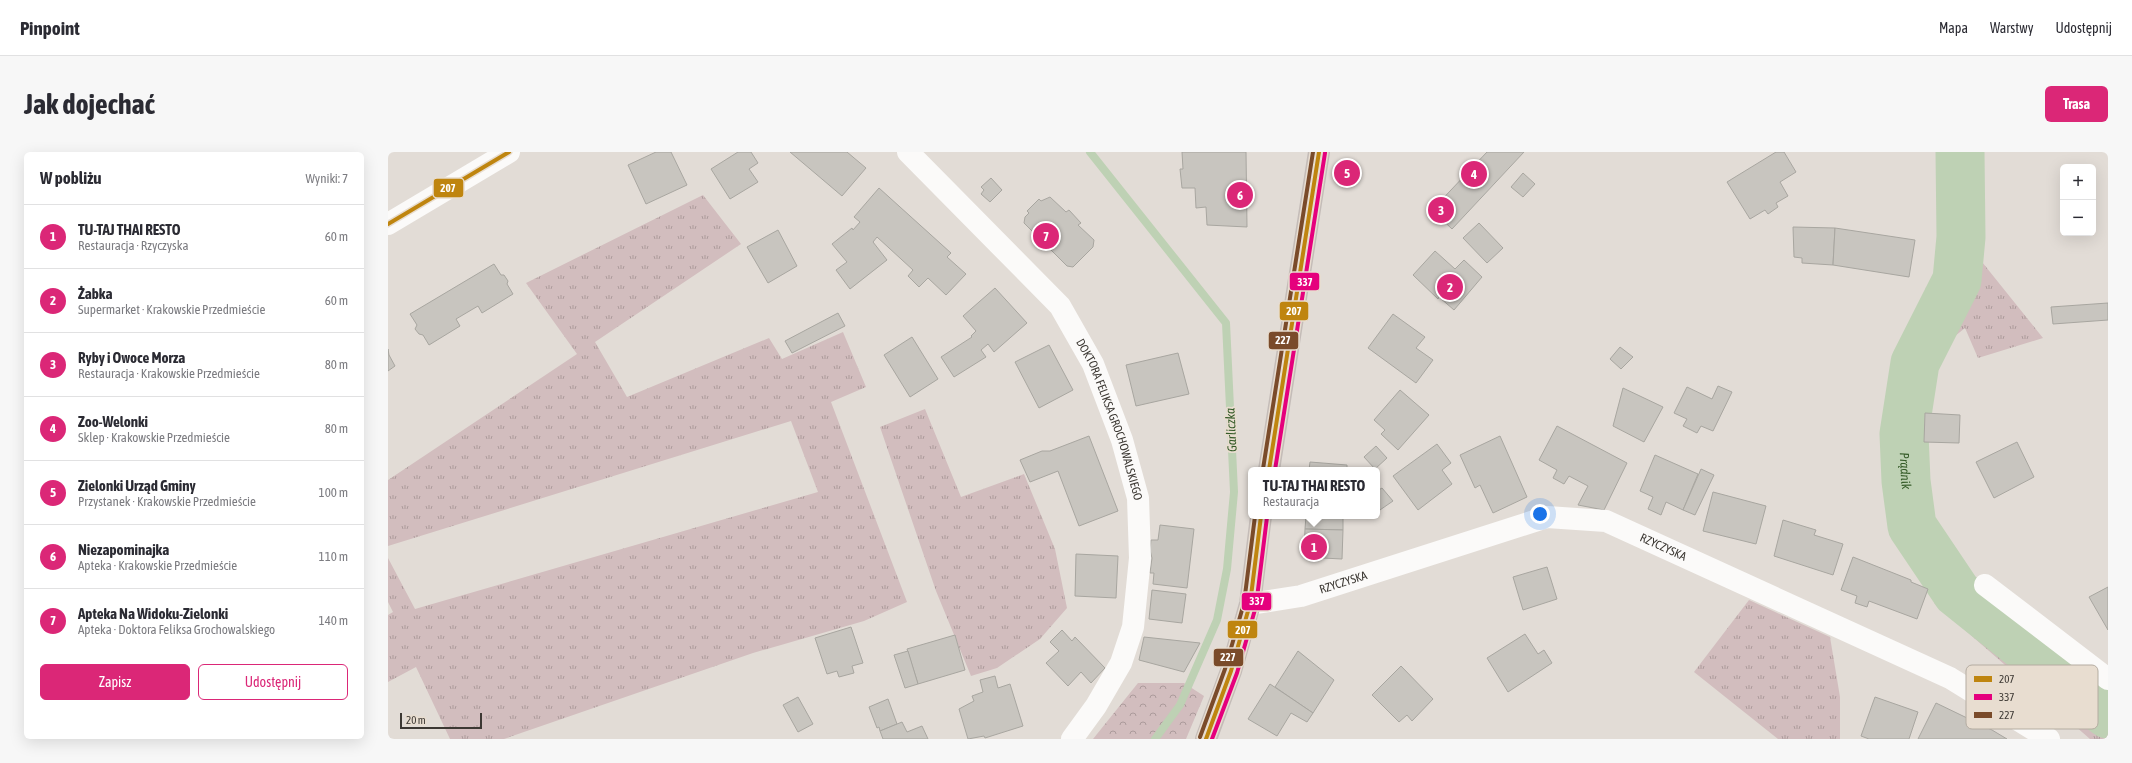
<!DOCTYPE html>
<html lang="pl">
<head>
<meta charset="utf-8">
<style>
  :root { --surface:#fff; --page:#f7f7f7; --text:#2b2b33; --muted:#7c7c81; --line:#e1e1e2; --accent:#db2777 }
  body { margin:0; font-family:"Asap Condensed",sans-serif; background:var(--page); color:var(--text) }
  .controls { position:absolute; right:12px; top:12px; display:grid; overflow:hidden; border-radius:6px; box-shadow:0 4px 16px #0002 }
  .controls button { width:36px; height:36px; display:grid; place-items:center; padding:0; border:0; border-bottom:1px solid var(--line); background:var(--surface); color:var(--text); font:20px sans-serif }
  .scale { position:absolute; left:12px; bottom:10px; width:82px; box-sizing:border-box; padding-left:4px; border:2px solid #3c3833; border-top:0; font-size:11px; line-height:14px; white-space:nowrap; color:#3c3833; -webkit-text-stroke:3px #e8ddd0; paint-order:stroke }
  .you { position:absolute; left:1152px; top:362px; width:14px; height:14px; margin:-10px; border:3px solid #fff; border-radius:50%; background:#1a73e8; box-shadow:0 0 0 6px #1a73e833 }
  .badge { display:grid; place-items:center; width:26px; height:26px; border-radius:50%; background:var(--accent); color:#fff; font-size:13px; font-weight:700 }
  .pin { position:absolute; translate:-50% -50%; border:2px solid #fff; box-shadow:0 1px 4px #0006 }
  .popup { position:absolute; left:860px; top:315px; width:132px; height:52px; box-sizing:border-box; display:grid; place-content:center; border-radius:6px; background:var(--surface); filter:drop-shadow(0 1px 3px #0005); font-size:13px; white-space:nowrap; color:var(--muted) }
  .popup b { font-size:15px; color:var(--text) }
  .popup::after { content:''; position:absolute; left:50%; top:100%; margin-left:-8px; border:8px solid transparent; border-top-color:var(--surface) }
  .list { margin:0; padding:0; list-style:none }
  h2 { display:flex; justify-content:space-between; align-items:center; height:52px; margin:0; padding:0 16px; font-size:17px }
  h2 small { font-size:13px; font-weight:400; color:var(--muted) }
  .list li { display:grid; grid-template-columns:26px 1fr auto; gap:12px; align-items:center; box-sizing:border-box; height:64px; padding:0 16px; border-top:1px solid var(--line) }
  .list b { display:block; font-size:15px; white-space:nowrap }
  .list p { margin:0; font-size:13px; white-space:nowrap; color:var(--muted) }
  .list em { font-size:13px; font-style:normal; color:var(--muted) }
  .actions { display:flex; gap:8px; padding:12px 16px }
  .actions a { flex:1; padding:9px 0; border:1px solid var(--accent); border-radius:6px; text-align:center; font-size:14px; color:var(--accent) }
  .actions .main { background:var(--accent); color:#fff }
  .map { position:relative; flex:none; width:1720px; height:587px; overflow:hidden; border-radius:6px }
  header { display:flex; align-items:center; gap:24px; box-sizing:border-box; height:56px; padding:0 20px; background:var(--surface); border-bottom:1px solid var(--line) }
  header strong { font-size:19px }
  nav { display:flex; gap:22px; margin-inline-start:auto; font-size:14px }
  .intro { display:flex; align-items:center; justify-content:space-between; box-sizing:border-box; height:96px; padding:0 24px }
  h1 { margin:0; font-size:28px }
  .button { padding:10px 18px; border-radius:6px; background:var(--accent); color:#fff; font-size:14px; font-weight:700 }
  main { display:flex; gap:24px; padding:0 24px }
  aside { flex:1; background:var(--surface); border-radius:6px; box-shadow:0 4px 16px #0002 }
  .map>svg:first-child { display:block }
  .grass { fill:url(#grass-tufts) }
  .forest { fill:url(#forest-crowns) }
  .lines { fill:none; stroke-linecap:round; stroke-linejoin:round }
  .stream { stroke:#bed1b4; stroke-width:8 }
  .river { stroke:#bed1b4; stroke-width:49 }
  .building { fill:#c8c5bf; stroke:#a8a6a0 }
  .minor { stroke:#fbfaf9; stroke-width:22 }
  .major { stroke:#c4bcb8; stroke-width:22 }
  .bus-1-casing { stroke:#e8ddd0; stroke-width:7 }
  .bus-2-casing { stroke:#e8ddd0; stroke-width:7 }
  .bus-3-casing { stroke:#e8ddd0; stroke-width:7 }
  .bus-1 { stroke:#bf850f; stroke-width:4 }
  .bus-2 { stroke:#e5007d; stroke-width:4 }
  .bus-3 { stroke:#7a4b2a; stroke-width:4 }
  .labels { text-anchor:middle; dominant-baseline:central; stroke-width:3.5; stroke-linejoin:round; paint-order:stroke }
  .street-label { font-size:12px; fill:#3c3833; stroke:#e8ddd0 }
  .water-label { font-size:13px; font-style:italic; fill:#355b28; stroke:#e8ddd0 }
  .key { fill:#e8ddd0; stroke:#b4aca1; stroke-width:1 }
  .key-label { font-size:11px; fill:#3c3833 }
  .line-badge { stroke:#e8ddd0; stroke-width:1.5 }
  .badge-label { font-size:11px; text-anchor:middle; font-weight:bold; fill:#fff }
</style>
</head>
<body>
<header>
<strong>Pinpoint</strong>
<nav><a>Mapa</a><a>Warstwy</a><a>Udostępnij</a></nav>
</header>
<div class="intro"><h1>Jak dojechać</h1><a class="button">Trasa</a></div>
<main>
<aside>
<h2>W pobliżu<small>Wyniki: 7</small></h2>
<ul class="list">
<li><span class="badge">1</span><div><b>TU-TAJ THAI RESTO</b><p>Restauracja · Rzyczyska</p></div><em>60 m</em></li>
<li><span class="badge">2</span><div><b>Żabka</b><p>Supermarket · Krakowskie Przedmieście</p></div><em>60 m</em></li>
<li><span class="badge">3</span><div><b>Ryby i Owoce Morza</b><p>Restauracja · Krakowskie Przedmieście</p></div><em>80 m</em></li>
<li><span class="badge">4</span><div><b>Zoo-Welonki</b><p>Sklep · Krakowskie Przedmieście</p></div><em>80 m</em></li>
<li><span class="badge">5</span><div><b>Zielonki Urząd Gminy</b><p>Przystanek · Krakowskie Przedmieście</p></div><em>100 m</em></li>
<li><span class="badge">6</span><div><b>Niezapominajka</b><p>Apteka · Krakowskie Przedmieście</p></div><em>110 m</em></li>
<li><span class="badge">7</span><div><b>Apteka Na Widoku-Zielonki</b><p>Apteka · Doktora Feliksa Grochowalskiego</p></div><em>140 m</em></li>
</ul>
<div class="actions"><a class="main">Zapisz</a><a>Udostępnij</a></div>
</aside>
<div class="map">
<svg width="1720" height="587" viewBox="0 0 1720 587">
  <defs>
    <pattern id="grass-tufts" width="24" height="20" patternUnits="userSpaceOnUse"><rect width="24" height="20" fill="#d2bdbe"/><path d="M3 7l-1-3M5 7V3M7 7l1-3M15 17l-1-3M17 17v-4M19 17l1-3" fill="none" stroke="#ac9b9b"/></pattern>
    <pattern id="forest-crowns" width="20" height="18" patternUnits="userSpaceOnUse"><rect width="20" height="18" fill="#d2bdbe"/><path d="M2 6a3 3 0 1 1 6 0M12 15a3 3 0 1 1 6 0" fill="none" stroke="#ac9b9b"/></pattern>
  </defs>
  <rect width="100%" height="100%" fill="#e2dcd6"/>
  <g class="grass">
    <path d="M1553,0H1586V100L1655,186L1590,206L1577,176L1540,206L1528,248L1525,314L1533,358L1570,421L1632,478L1720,545V587H1702L1546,451L1550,436L1518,375L1503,300L1507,232L1529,173L1538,135L1551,136L1555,13Z"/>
    <path d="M315,43L353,92L207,190L239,245L381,186L394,207L455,180L478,235L443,250L519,450L476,469L365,501L116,587H62L28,515L0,530V463L5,460L0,450V406L27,457L430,340L403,269L0,394V328L189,202L138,131Z"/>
    <path d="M537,257L573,345L636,322L667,397L679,456L652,487L609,516L583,524L548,439L492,275Z"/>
    <path d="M1361,448L1442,485L1452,545V587H1390L1306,520Z"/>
  </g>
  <path class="forest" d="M750,531H796L816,544L798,587H705Z"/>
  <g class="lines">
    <path class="stream" d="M702,0L838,171L846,340L839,417L829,468L792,553L767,587"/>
    <path class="river" id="s1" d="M1572,0L1573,85L1569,128L1527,211L1516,282L1518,329L1524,374L1569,441L1720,562"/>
  </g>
  <g class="building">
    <path d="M268,0H283L299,33L258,52L240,13Z"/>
    <path d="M350,0H363L370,11L361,17L370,30L342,47L323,17Z"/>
    <path d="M402,0H459L478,16L454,44Z"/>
    <path d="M794,0H858L859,75L819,73L818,55L808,56L807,36H794L792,17H795Z"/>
    <path d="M1099,0H1136L1064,77L1044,58Z"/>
    <path d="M1388,0H1396L1408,20L1392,30L1400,44L1388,51L1390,55L1380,62L1377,58L1362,67L1339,30Z"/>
    <path d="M1135,21L1147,32L1135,45L1123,35Z"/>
    <path d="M603,26L614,38L602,50L593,42L596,38L593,35Z"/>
    <path d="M491,36L563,101L559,105L578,122L558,143L540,126L531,135L520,124L525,118L489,85L485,90L499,108L462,137L448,118L459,110L444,92L464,76L465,78L472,70L466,65Z"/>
    <path d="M662,45L678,60L681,58L693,71L690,73L706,88L705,95L685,115L679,114L636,71L637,65L641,61L639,59L651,47L653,49Z"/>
    <path d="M1091,71L1115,96L1099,111L1075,86Z"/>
    <path d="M1405,75L1447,76L1445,113L1414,111V106L1406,105Z"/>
    <path d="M1447,76L1527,88L1521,125L1445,113Z"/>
    <path d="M390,78L409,114L380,131L359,95Z"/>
    <path d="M1047,99L1067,117L1076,108L1094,125L1066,158L1051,145L1050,147L1025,123Z"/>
    <path d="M106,112L113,123H116L120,129L119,132L125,142L94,161L90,154L68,167L72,174L41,193L35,183L31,182L27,177L29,173L22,162Z"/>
    <path d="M607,136L639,171L606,200L600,192L593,198L598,205L566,225L553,205L584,185L583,184L588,179L575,164Z"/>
    <path d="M1720,151V168L1665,172L1663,155Z"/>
    <path d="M450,161L457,174L404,201L397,189Z"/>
    <path d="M1005,162L1037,185L1028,196L1045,208L1028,231L980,196Z"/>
    <path d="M524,185L550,227L522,245L496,203Z"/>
    <path d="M661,193L685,238L651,256L627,210Z"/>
    <path d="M1232,195L1245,205L1233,217L1222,207Z"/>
    <path d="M0,197L1,203L7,214L0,219Z"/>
    <path d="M790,201L801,242L748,254L738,213Z"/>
    <path d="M1330,234L1344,240L1325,279L1313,274L1309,281L1295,274L1299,267L1286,261L1299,235L1324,247Z"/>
    <path d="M1235,236L1275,255L1256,290L1225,274Z"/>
    <path d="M1012,238L1041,263L1010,298L993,282L997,278L986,268Z"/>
    <path d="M1537,261L1572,263L1571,291L1536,290Z"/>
    <path d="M1169,274L1239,311L1216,358L1190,353L1200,334L1181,324L1176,332L1165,326L1169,318L1151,308Z"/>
    <path d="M701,284L730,359L691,374L670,319L642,330L632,308L654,299H662Z"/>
    <path d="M1112,284L1139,345L1105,361L1092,333L1087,336L1072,303Z"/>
    <path d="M1629,290L1646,325L1606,346L1588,310Z"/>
    <path d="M1049,292L1063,311L1054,318L1064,332L1030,358L1005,324Z"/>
    <path d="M988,294L999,306L987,317L976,305Z"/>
    <path d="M1267,303L1310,322L1295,358L1278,350L1273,363L1260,357L1265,345L1252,339Z"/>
    <path d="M922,310L959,313V318H921Z"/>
    <path d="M1313,317L1326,323L1307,363L1295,358Z"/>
    <path d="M994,336L1005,349L989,360V339Z"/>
    <path d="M1325,340L1378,354L1368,392L1315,379Z"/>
    <path d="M918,364H955V378L917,377Z"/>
    <path d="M1395,368L1428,378L1426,383L1455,392L1445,423L1386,404Z"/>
    <path d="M772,373L806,377L799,436L765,432L766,421H762L764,406L762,398L763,388H770Z"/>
    <path d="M917,377L955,378L954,407L916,405Z"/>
    <path d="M688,402L730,404L728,446L687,444Z"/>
    <path d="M1465,405L1523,428V430L1540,437L1529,467L1481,449L1479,455L1467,451L1469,444L1453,438Z"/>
    <path d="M1159,415L1169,447L1135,458L1125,425Z"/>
    <path d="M1720,435V478L1701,445Z"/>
    <path d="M764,438L798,442L794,471L761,467Z"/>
    <path d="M463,475L475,511L464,514L466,521L451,525L449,519L439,522L427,486Z"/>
    <path d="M674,478L684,489L687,485L717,516L703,531L693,520L680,534L658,511L671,499L662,490Z"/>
    <path d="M1137,482L1150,502L1156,498L1164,511L1120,540L1099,506Z"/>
    <path d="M567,483L577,518L530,532L519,497Z"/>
    <path d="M756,485L812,491L796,520L751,508Z"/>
    <path d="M520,499L530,532L517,536L506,503Z"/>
    <path d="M910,499L946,528L925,561L887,535Z"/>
    <path d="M1013,514L1045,547L1024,569L1019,563L1011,570L984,543Z"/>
    <path d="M607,524L610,536L622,532L635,574L597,586L596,584L580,587L571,557L586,549L584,544L595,540L592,528Z"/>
    <path d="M882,532L925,561L919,570L903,561L889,584L860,567Z"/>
    <path d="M410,545L425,572L410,580L395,553Z"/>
    <path d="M1487,545L1530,560L1521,587H1481L1473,584Z"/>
    <path d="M500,547L509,572L492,579L491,575L489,576L481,555Z"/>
    <path d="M1548,551L1604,578L1619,587H1530Z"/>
    <path d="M514,570L519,580L534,574L540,587H495L492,579Z"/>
  </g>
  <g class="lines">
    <g class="minor">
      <path id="s2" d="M520,0L672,154L705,212L734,288L750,346L752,406L745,475L733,511L708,554L684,587"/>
      <path d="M0,72L121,0"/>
      <path d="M1597,433L1720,527"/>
      <path id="s3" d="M862,452L913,444L1159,365L1218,369L1562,526L1661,587"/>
    </g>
    <g class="major">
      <path d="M881,318L931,0"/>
      <path d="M818,587L843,519L862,452L873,364"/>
    </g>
    <defs>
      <g id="bus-1">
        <path d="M0,72L121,0"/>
        <path d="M881,318L931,0"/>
        <path d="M818,587L843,519L862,452L873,364"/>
      </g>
      <g id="bus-2">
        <path d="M887,318L937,1"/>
        <path d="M824,587L849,521L868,454L879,365"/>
      </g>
      <g id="bus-3">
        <path d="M875,317L925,0"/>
        <path d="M812,585L837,517L856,451L867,364"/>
      </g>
    </defs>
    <use href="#bus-1" class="bus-1-casing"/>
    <use href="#bus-2" class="bus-2-casing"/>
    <use href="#bus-3" class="bus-3-casing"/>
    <use href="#bus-1" class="bus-1"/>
    <use href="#bus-2" class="bus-2"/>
    <use href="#bus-3" class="bus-3"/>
  </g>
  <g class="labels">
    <g class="street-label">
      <text stroke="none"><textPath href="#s2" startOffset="341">DOKTORA FELIKSA GROCHOWALSKIEGO</textPath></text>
      <text stroke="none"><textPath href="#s3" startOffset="432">RZYCZYSKA</textPath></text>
      <text stroke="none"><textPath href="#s3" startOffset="96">RZYCZYSKA</textPath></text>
    </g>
    <g class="water-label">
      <text transform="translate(843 278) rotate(-93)">Garliczka</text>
      <text stroke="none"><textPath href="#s1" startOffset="330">Prądnik</textPath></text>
    </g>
  </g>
  <rect x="1578" y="513" width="132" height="64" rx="6" class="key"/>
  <rect x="1586" y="524" width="18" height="6" fill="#bf850f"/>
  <rect x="1586" y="542" width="18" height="6" fill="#e5007d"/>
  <rect x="1586" y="560" width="18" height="6" fill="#7a4b2a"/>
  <g class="key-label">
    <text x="1611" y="531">207</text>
    <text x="1611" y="549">337</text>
    <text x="1611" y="567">227</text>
  </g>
  <g class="line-badge">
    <rect x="45" y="26" width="31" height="20" rx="4" fill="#bf850f"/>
    <rect x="901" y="120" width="31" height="19" rx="4" fill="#e5007d"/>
    <rect x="891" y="149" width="30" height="20" rx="4" fill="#bf850f"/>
    <rect x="880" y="179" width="31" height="19" rx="4" fill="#7a4b2a"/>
    <rect x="853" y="440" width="31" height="19" rx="4" fill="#e5007d"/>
    <rect x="839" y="468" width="31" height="19" rx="4" fill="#bf850f"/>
    <rect x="825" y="496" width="31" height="19" rx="4" fill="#7a4b2a"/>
  </g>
  <g class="badge-label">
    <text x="60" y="40">207</text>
    <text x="917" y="134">337</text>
    <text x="906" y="163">207</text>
    <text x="895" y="192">227</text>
    <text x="869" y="453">337</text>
    <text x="855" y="482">207</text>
    <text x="840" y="509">227</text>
  </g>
</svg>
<div class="controls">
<button>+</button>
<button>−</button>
</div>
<div class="scale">20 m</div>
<div class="you"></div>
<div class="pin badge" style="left:926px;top:395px">1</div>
<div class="popup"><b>TU-TAJ THAI RESTO</b>Restauracja</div>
<div class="pin badge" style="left:1062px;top:135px">2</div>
<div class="pin badge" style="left:1053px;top:58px">3</div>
<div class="pin badge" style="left:1086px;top:22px">4</div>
<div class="pin badge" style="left:959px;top:21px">5</div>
<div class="pin badge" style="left:852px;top:43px">6</div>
<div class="pin badge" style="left:658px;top:84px">7</div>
</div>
</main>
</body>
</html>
